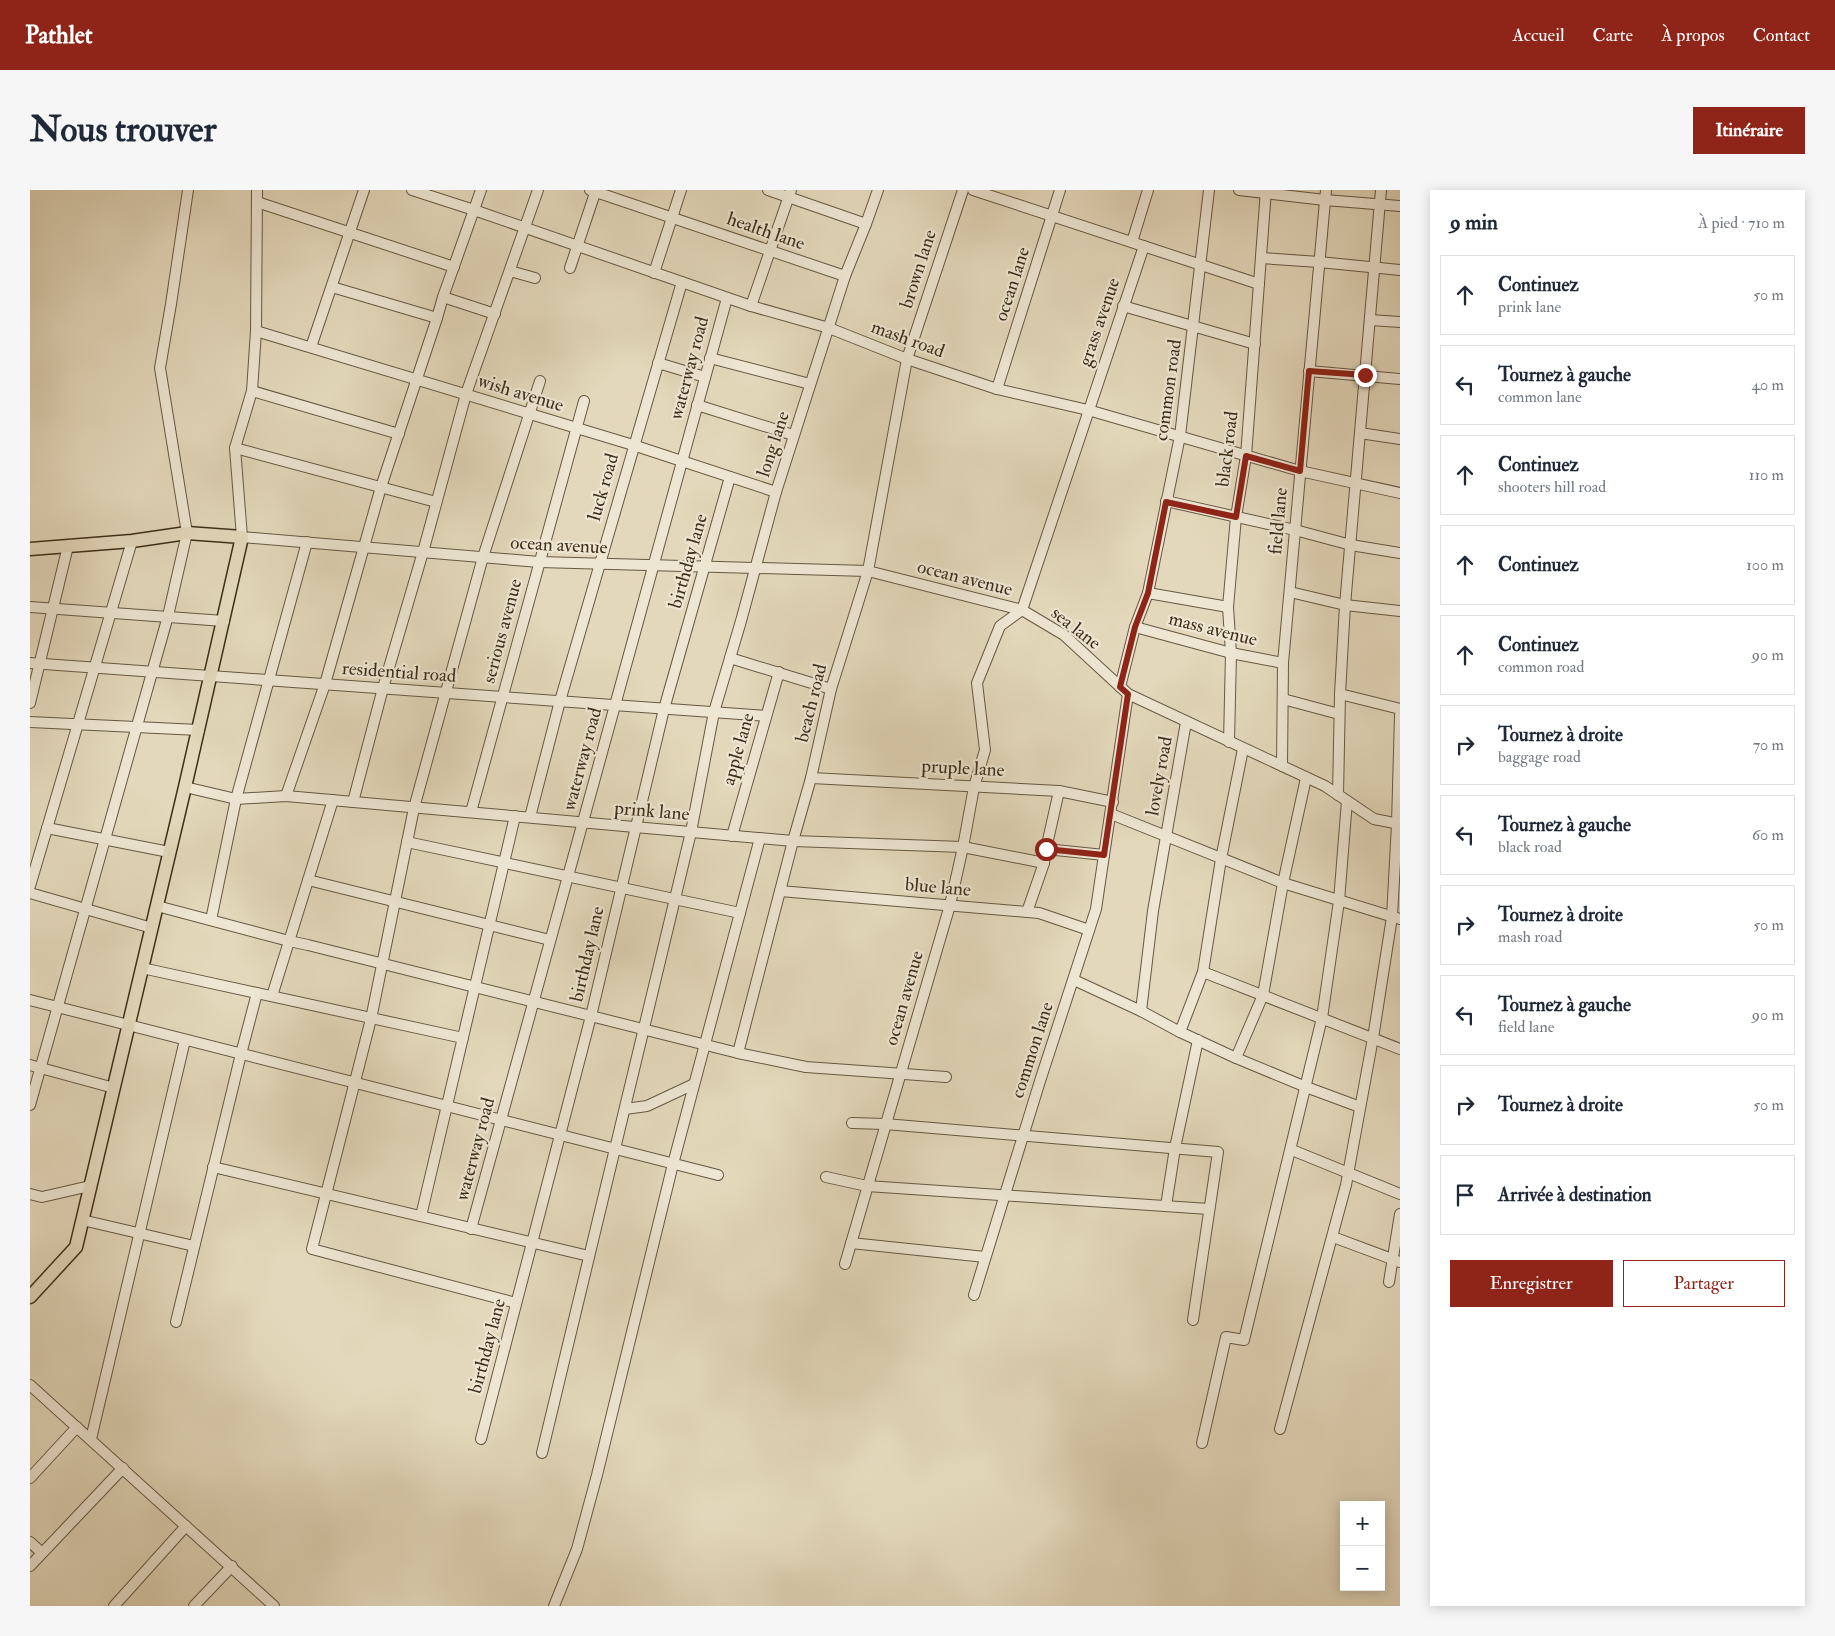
<!DOCTYPE html>
<html lang="fr">
<head>
<meta charset="utf-8">
<style>
  :root { --surface:#fff; --page:#f6f6f7; --text:#1f2937; --muted:#747a83; --line:#e0e1e3; --accent:#8f2418 }
  body { margin:0; font-family:"IM FELL Double Pica",serif; background:var(--page); color:var(--text) }
  .controls { position:absolute; right:15px; bottom:15px; display:grid; overflow:hidden; border-radius:0px; box-shadow:0 2px 12px #0003 }
  .controls button { width:45px; height:45px; display:grid; place-items:center; padding:0; border:0; border-bottom:1px solid var(--line); background:var(--surface); color:var(--text); font:25px sans-serif }
  .stop { position:absolute; width:15px; height:15px; margin:-11px; border:4px solid #8f2418; border-radius:50%; background:#fff }
  .stop.end { background:#8f2418; border-color:#fff; box-shadow:0 1px 5px #0008 }
  .list { margin:0; padding:0; list-style:none }
  h2 { display:flex; justify-content:space-between; align-items:center; height:65px; margin:0; padding:0 20px; font-size:21px }
  h2 small { font-size:16px; font-weight:400; color:var(--muted) }
  .list li { display:grid; grid-template-columns:32px 1fr auto; gap:15px; align-items:center; box-sizing:border-box; height:80px; margin:0 10px 10px; padding:0 10px; border:1px solid var(--line); border-radius:0px }
  .list b { display:block; font-size:19px; white-space:nowrap }
  .list p { margin:0; font-size:16px; white-space:nowrap; color:var(--muted) }
  .list em { font-size:16px; font-style:normal; color:var(--muted) }
  .actions { display:flex; gap:10px; padding:15px 20px }
  .actions a { flex:1; padding:11px 0; border:1px solid var(--accent); border-radius:0px; text-align:center; font-size:18px; color:var(--accent) }
  .actions .main { background:var(--accent); color:#fff }
  .icon { flex:none; width:28px; height:28px; fill:none; stroke:currentColor; stroke-width:2; stroke-linecap:round; stroke-linejoin:round }
  .map { position:relative; flex:none; width:1370px; height:1416px; overflow:hidden; border-radius:0px }
  header { display:flex; align-items:center; gap:30px; box-sizing:border-box; height:70px; padding:0 25px; background:var(--accent); color:#fff }
  header strong { font-size:24px }
  nav { display:flex; gap:28px; margin-inline-start:auto; font-size:18px }
  .intro { display:flex; align-items:center; justify-content:space-between; box-sizing:border-box; height:120px; padding:0 30px }
  h1 { margin:0; font-size:35px }
  .button { padding:12px 22px; border-radius:0px; background:var(--accent); color:#fff; font-size:18px; font-weight:700 }
  main { display:flex; gap:30px; padding:0 30px }
  aside { flex:1; background:var(--surface); border-radius:0px; box-shadow:0 2px 12px #0003 }
  .map>svg:first-child { display:block }
  .lines { fill:none; stroke-linecap:round; stroke-linejoin:round }
  .minor-casing { stroke:#675842; stroke-width:12 }
  .major-casing { stroke:#3e2e1a; stroke-width:15 }
  .minor { stroke:#ede6d3; stroke-width:10 }
  .major { stroke:#e3d8bb; stroke-width:12 }
  .route { stroke:#8f2418; stroke-width:6 }
  .labels { text-anchor:middle; dominant-baseline:central; stroke-width:4.5; stroke-linejoin:round; paint-order:stroke }
  .street-label { font-size:19px; fill:#3e2e1a; stroke:#ede6d3 }
</style>
</head>
<body>
<header>
<strong>Pathlet</strong>
<nav><a>Accueil</a><a>Carte</a><a>À propos</a><a>Contact</a></nav>
</header>
<div class="intro"><h1>Nous trouver</h1><a class="button">Itinéraire</a></div>
<main>
<div class="map">
<svg width="1370" height="1416" viewBox="0 0 1370 1416">
  <rect width="100%" height="100%" fill="#e3d8bb"/>
  <filter id="stains"><feTurbulence type="fractalNoise" baseFrequency=".004" numOctaves="4"/><feColorMatrix values="0 0 0 0 .2 0 0 0 0 .09 0 0 0 0 .02 0 0 0 .5 -.17"/></filter>
  <radialGradient id="worn" r=".72"><stop offset=".6" stop-color="#630" stop-opacity="0"/><stop offset="1" stop-color="#630" stop-opacity=".3"/></radialGradient>
  <g class="lines">
    <defs>
      <g id="minor">
        <path d="M227,0L226,141L222,201L205,258L212,347L509,372L838,381L992,420L970,436L947,493L955,560L944,597L933,657L920,715L815,1074"/>
        <path d="M382,0L444,20L721,116L799,138L877,169L967,199L1058,220L1270,281L1370,303"/>
        <path d="M560,0L815,86"/>
        <path d="M738,0L836,34"/>
        <path d="M943,0L1229,94"/>
        <path d="M1209,0L1295,10L1370,16"/>
        <path d="M227,12L424,77"/>
        <path d="M1102,52L1118,0"/>
        <path d="M1114,56L992,420L1034,445L1098,504L1295,596L1344,629L1370,634"/>
        <path d="M1231,68L1289,72L1370,80"/>
        <path d="M540,78L566,0"/>
        <path d="M480,81L505,88"/>
        <path d="M624,83L651,0"/>
        <path d="M302,97L407,128"/>
        <path d="M413,107L465,124"/>
        <path d="M721,116L761,0"/>
        <path d="M1093,116L1225,154"/>
        <path d="M1340,130L1370,132"/>
        <path d="M226,141L603,255L746,302"/>
        <path d="M281,157L334,0"/>
        <path d="M680,168L780,194"/>
        <path d="M628,173L675,187"/>
        <path d="M1279,181L1370,189"/>
        <path d="M967,199L1030,0"/>
        <path d="M222,201L369,244"/>
        <path d="M667,215L763,245"/>
        <path d="M1330,243L1370,249"/>
        <path d="M205,258L406,312"/>
        <path d="M1136,311L1265,340L1321,355L1370,363"/>
        <path d="M1260,402L1315,415L1370,421"/>
        <path d="M1118,403L1198,417"/>
        <path d="M0,417L194,431"/>
        <path d="M1105,437L1201,463L1253,473"/>
        <path d="M700,468L801,499"/>
        <path d="M0,473L736,526"/>
        <path d="M1090,497L1105,437L1118,403L1150,246L1179,0"/>
        <path d="M1310,504L1370,519"/>
        <path d="M1253,509L1309,524"/>
        <path d="M0,513L38,356"/>
        <path d="M0,532L169,540"/>
        <path d="M1199,552L1201,463L1198,417L1206,327L1216,266L1236,0"/>
        <path d="M1252,576L1253,473L1296,0"/>
        <path d="M781,588L1029,601L1083,612"/>
        <path d="M155,597L206,609L256,606L763,651L933,657L1014,673L1016,659L1074,665"/>
        <path d="M1308,605L1310,504L1315,415L1351,0"/>
        <path d="M256,606L295,494L351,297L407,128L413,107L451,0"/>
        <path d="M323,612L353,498L393,362L436,204L508,0"/>
        <path d="M441,622L554,211"/>
        <path d="M1081,624L1253,693L1370,729"/>
        <path d="M500,627L530,511L652,92"/>
        <path d="M17,638L139,662"/>
        <path d="M702,646L749,482"/>
        <path d="M377,652L710,723"/>
        <path d="M1016,659L1029,601"/>
        <path d="M278,690L520,750"/>
        <path d="M0,696L102,351"/>
        <path d="M750,701L1009,723L1059,740"/>
        <path d="M0,703L122,738"/>
        <path d="M127,716L259,751L278,755L708,863L776,877L916,887"/>
        <path d="M997,722L1014,673"/>
        <path d="M181,730L206,609L277,352"/>
        <path d="M112,778L433,848"/>
        <path d="M1173,782L1370,859"/>
        <path d="M1044,790L1111,821L1150,842L1206,868L1276,897L1330,917"/>
        <path d="M242,806L303,610"/>
        <path d="M0,810L688,985"/>
        <path d="M1111,821L1123,721L1156,532"/>
        <path d="M1150,842L1173,782L1191,669L1213,559"/>
        <path d="M708,863L763,651L781,588L801,499L838,381L877,169L933,0"/>
        <path d="M1206,868L1233,805L1253,693L1276,588"/>
        <path d="M0,875L84,898"/>
        <path d="M0,915L138,426L157,343L130,178L141,114L158,0"/>
        <path d="M595,919L617,916L664,894"/>
        <path d="M822,933L855,934L1188,962L1163,1130"/>
        <path d="M1262,960L1370,1004"/>
        <path d="M183,977L559,1066"/>
        <path d="M796,987L837,996L1179,1019"/>
        <path d="M0,1004L12,1007L60,996"/>
        <path d="M1136,1016L1145,958L1168,850"/>
        <path d="M391,1026L485,626"/>
        <path d="M52,1030L164,1056"/>
        <path d="M441,1039L697,108"/>
        <path d="M1303,1047L1370,1072"/>
        <path d="M821,1053L955,1067"/>
        <path d="M1359,1092L1370,1024"/>
        <path d="M944,1105L1010,891L1066,719L1098,504"/>
        <path d="M486,1113L282,1059L341,829L384,618L453,367L510,191"/>
        <path d="M146,1132L211,864L227,803"/>
        <path d="M0,1195L244,1416"/>
        <path d="M1250,1239L1316,995L1343,848L1362,727L1367,634L1370,525"/>
        <path d="M61,1249L155,850"/>
        <path d="M451,1249L561,826L634,519L700,287"/>
        <path d="M1172,1253L1196,1147L1214,1150L1292,828L1309,711L1317,611"/>
        <path d="M512,1263L661,642L684,522L711,431L746,302L815,86L836,34L848,0"/>
        <path d="M0,1288L47,1237"/>
        <path d="M0,1352L12,1363"/>
        <path d="M0,1376L93,1278"/>
        <path d="M84,1416L156,1336"/>
        <path d="M164,1416L202,1376"/>
        <path d="M524,1416L547,1359L567,1285L643,974L730,648"/>
      </g>
      <path id="major" d="M0,359L102,351L157,343L212,347L155,597L46,1057L0,1107"/>
    </defs>
    <use href="#minor" class="minor-casing"/>
    <use href="#major" class="major-casing"/>
    <use href="#minor" class="minor"/>
    <use href="#major" class="major"/>
  </g>
  <g class="lines">
    <path class="route" d="M1016,659L1074,665L1098,504L1090,497L1105,437L1118,403L1136,312L1206,327L1216,266L1270,281L1279,181L1335,185"/>
  </g>
  <g class="labels">
    <g class="street-label">
      <text transform="translate(736 41) rotate(19)">health lane</text>
      <text transform="translate(888 79) rotate(-72)">brown lane</text>
      <text transform="translate(982 94) rotate(-72)">ocean lane</text>
      <text transform="translate(1069 132) rotate(-71)">grass avenue</text>
      <text transform="translate(878 149) rotate(20)">mash road</text>
      <text transform="translate(659 178) rotate(-75)">waterway road</text>
      <text transform="translate(1138 200) rotate(-82)">common road</text>
      <text transform="translate(491 203) rotate(17)">wish avenue</text>
      <text transform="translate(743 254) rotate(-72)">long lane</text>
      <text transform="translate(1197 259) rotate(-83)">black road</text>
      <text transform="translate(573 297) rotate(-74)">luck road</text>
      <text transform="translate(1248 331) rotate(-85)">field lane</text>
      <text transform="translate(529 355) rotate(3)">ocean avenue</text>
      <text transform="translate(658 371) rotate(-74)">birthday lane</text>
      <text transform="translate(935 388) rotate(14)">ocean avenue</text>
      <text transform="translate(1046 438) rotate(38)">sea lane</text>
      <text transform="translate(1183 439) rotate(14)">mass avenue</text>
      <text transform="translate(472 441) rotate(-75)">serious avenue</text>
      <text transform="translate(369 482) rotate(4)">residential road</text>
      <text transform="translate(781 513) rotate(-76)">beach road</text>
      <text transform="translate(708 559) rotate(-74)">apple lane</text>
      <text transform="translate(552 569) rotate(-75)">waterway road</text>
      <text transform="translate(933 578) rotate(3)">pruple lane</text>
      <text transform="translate(1129 586) rotate(-80)">lovely road</text>
      <text transform="translate(622 621) rotate(5)">prink lane</text>
      <text transform="translate(908 697) rotate(5)">blue lane</text>
      <text transform="translate(557 764) rotate(-77)">birthday lane</text>
      <text transform="translate(874 808) rotate(-74)">ocean avenue</text>
      <text transform="translate(1002 860) rotate(-72)">common lane</text>
      <text transform="translate(445 959) rotate(-75)">waterway road</text>
      <text transform="translate(457 1156) rotate(-75)">birthday lane</text>
    </g>
  </g>
  <rect width="100%" height="100%" filter="url(#stains)"/>
  <rect width="100%" height="100%" fill="url(#worn)"/>
</svg>
<div class="controls">
<button>+</button>
<button>−</button>
</div>
<div class="stop" style="left:1016px;top:659px"></div>
<div class="stop end" style="left:1335px;top:185px"></div>
</div>
<aside>
<h2>9 min<small>À pied · 710 m</small></h2>
<ul class="list">
<li><svg class="icon" aria-label="ahead" viewBox="0 0 24 24"><path d="M12 20V5M6 11l6-6 6 6"/></svg><div><b>Continuez</b><p>prink lane</p></div><em>50 m</em></li>
<li><svg class="icon" aria-label="left" viewBox="0 0 24 24"><path d="M17 20v-9H6M10 6l-5 5 5 5"/></svg><div><b>Tournez à gauche</b><p>common lane</p></div><em>40 m</em></li>
<li><svg class="icon" aria-label="ahead" viewBox="0 0 24 24"><path d="M12 20V5M6 11l6-6 6 6"/></svg><div><b>Continuez</b><p>shooters hill road</p></div><em>110 m</em></li>
<li><svg class="icon" aria-label="ahead" viewBox="0 0 24 24"><path d="M12 20V5M6 11l6-6 6 6"/></svg><div><b>Continuez</b></div><em>100 m</em></li>
<li><svg class="icon" aria-label="ahead" viewBox="0 0 24 24"><path d="M12 20V5M6 11l6-6 6 6"/></svg><div><b>Continuez</b><p>common road</p></div><em>90 m</em></li>
<li><svg class="icon" aria-label="right" viewBox="0 0 24 24"><path d="M7 20v-9h11M14 6l5 5-5 5"/></svg><div><b>Tournez à droite</b><p>baggage road</p></div><em>70 m</em></li>
<li><svg class="icon" aria-label="left" viewBox="0 0 24 24"><path d="M17 20v-9H6M10 6l-5 5 5 5"/></svg><div><b>Tournez à gauche</b><p>black road</p></div><em>60 m</em></li>
<li><svg class="icon" aria-label="right" viewBox="0 0 24 24"><path d="M7 20v-9h11M14 6l5 5-5 5"/></svg><div><b>Tournez à droite</b><p>mash road</p></div><em>50 m</em></li>
<li><svg class="icon" aria-label="left" viewBox="0 0 24 24"><path d="M17 20v-9H6M10 6l-5 5 5 5"/></svg><div><b>Tournez à gauche</b><p>field lane</p></div><em>90 m</em></li>
<li><svg class="icon" aria-label="right" viewBox="0 0 24 24"><path d="M7 20v-9h11M14 6l5 5-5 5"/></svg><div><b>Tournez à droite</b></div><em>50 m</em></li>
<li><svg class="icon" aria-label="arrive" viewBox="0 0 24 24"><path d="M6 21V4h12l-3 4 3 4H6"/></svg><div><b>Arrivée à destination</b></div></li>
</ul>
<div class="actions"><a class="main">Enregistrer</a><a>Partager</a></div>
</aside>
</main>
</body>
</html>
